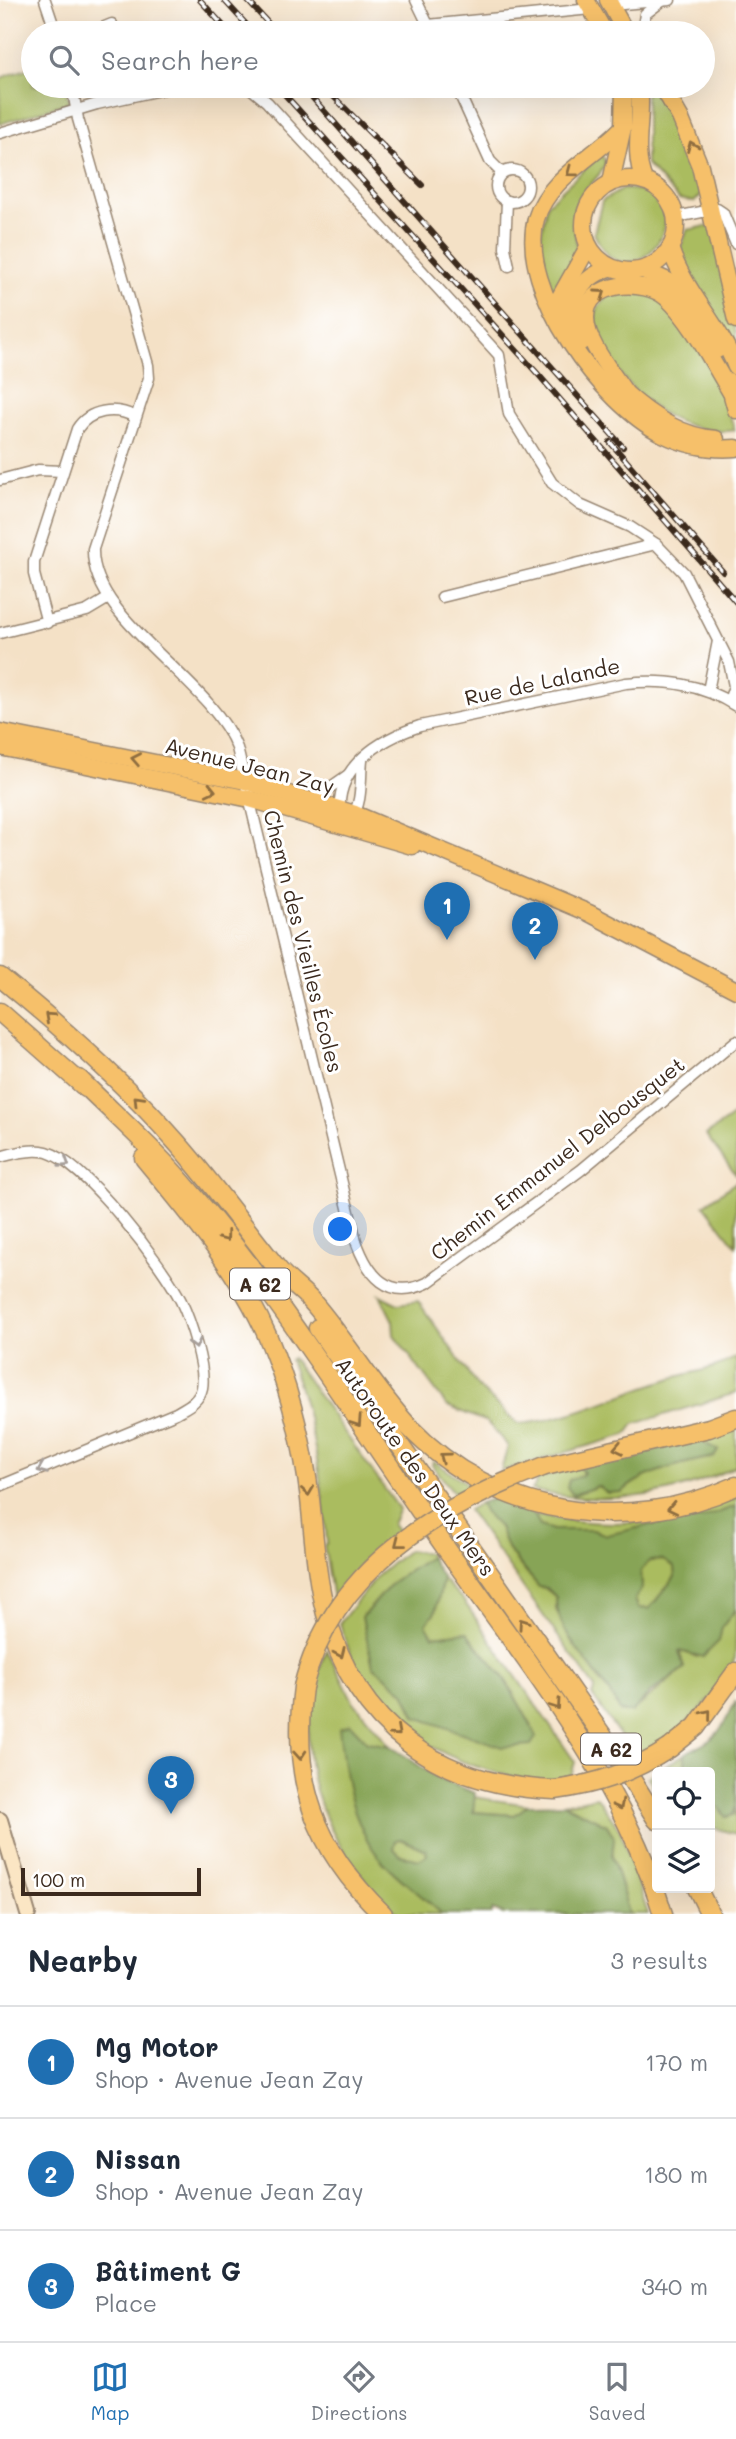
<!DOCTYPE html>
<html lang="en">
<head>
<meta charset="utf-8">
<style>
  :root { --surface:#fff; --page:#f2f2f3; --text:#1f2937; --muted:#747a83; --line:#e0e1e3; --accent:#1f6fb2 }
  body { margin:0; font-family:Mali,sans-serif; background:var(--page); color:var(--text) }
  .controls { position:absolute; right:21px; bottom:21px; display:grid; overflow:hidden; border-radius:7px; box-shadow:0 7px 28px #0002 }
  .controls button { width:63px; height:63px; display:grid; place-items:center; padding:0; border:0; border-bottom:2px solid var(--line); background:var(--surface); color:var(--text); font:35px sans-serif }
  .scale { position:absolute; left:21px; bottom:18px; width:180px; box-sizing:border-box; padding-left:7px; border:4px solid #3b2a1e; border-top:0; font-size:19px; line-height:24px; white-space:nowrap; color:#3b2a1e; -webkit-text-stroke:5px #fff; paint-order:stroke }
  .you { position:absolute; left:341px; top:1230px; width:24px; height:24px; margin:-18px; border:5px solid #fff; border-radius:50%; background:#1a73e8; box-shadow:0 0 0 10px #1a73e833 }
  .badge { display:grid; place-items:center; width:46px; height:46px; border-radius:50%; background:var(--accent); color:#fff; font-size:23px; font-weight:700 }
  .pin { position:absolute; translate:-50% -58px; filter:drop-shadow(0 2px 4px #0008) }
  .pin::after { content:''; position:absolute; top:37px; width:24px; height:21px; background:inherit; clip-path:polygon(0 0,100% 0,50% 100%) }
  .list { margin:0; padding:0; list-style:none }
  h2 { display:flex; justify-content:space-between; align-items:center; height:91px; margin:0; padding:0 28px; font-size:30px }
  h2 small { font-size:23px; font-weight:400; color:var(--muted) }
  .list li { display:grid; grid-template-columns:46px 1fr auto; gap:21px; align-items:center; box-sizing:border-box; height:112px; padding:0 28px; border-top:2px solid var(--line) }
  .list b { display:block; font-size:26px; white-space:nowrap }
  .list p { margin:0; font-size:23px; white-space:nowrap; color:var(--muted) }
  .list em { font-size:23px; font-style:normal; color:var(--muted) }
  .icon { flex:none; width:38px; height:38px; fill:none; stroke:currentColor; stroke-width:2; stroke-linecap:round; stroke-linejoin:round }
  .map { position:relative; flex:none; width:736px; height:1914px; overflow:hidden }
  .search { position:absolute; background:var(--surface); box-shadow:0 7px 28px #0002; left:21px; right:21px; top:21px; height:77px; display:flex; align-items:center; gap:18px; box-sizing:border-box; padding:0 24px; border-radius:38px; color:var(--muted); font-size:26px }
  .sheet { height:427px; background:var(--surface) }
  nav { display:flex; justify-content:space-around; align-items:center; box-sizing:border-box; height:98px; border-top:2px solid var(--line); background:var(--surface); font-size:19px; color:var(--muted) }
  nav a { display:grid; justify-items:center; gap:4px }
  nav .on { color:var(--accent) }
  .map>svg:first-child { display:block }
  .green { fill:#aabc5f; stroke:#72733e; stroke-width:2 }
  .forest { fill:#87a456; stroke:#61673a; stroke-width:2; fill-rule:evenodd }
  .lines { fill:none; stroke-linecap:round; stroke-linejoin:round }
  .minor-casing { stroke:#988672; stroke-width:13 }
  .secondary-casing { stroke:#988672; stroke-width:18 }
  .primary-casing { stroke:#988672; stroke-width:19 }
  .motorway-casing { stroke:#988672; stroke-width:21 }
  .minor { stroke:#fff; stroke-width:10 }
  .secondary { stroke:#fbe6c4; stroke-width:14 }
  .primary { stroke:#f6c06b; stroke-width:16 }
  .motorway { stroke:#f6c06b; stroke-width:18 }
  .rail-casing { stroke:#3b2a1e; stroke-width:6 }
  .rail { stroke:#fff; stroke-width:3.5; stroke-dasharray:10; stroke-linecap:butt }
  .motorway-bridge-casing { stroke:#988672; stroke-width:21; stroke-linecap:butt }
  .motorway-bridge { stroke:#f6c06b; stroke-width:18 }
  .oneway { stroke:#8f6e41 }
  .oneway2 { stroke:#a79f9a }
  .labels { text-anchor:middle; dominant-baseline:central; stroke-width:6; stroke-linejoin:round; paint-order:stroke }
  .shield { fill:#fff; stroke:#766a62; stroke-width:2 }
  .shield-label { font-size:19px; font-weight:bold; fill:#3b2a1e }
  .street-label { font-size:21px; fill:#3b2a1e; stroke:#fff }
</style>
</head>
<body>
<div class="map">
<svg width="736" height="1914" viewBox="0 0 736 1914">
  <rect width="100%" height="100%" fill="#fff"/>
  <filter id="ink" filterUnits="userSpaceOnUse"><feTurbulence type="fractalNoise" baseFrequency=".0143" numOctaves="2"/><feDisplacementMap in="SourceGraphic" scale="14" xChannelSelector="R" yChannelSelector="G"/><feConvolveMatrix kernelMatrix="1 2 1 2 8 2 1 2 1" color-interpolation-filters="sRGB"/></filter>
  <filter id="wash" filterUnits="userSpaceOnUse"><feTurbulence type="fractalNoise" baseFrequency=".00686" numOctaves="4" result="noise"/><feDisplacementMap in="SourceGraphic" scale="28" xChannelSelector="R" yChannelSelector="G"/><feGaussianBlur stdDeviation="1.57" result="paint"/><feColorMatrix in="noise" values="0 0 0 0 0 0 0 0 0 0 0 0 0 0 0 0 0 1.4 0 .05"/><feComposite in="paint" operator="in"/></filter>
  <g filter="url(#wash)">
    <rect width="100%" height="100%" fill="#f4e1c6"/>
    <g class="green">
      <path d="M33,67V86H64L70,102L0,124V81L3,77Z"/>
      <path d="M646,86H658L670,105L702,195L694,202L679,199L646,164Z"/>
      <path d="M601,154L606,163C599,180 581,189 575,208C570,225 580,242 576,257C571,272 559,288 552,302L538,250L547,204Z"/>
      <path d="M623,189C717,189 630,319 594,233L602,201Z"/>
      <path d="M712,225L736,333V353L682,258L681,248L687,230Z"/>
      <path d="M622,290C635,292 653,292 663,302C696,332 721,389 735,430C714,435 681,425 662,413C629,393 556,310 622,290Z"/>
      <path d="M736,1114V1175L706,1135Z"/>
      <path d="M736,1182V1246L704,1205Z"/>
      <path d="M380,1295L398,1304L418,1301L478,1387L518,1424C571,1420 618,1394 669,1379C692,1372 715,1370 736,1357V1393L634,1424L626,1435L501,1471L508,1446L487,1422L447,1406L394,1335L393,1321Z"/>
      <path d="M292,1358L399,1509L392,1524L398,1532L360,1565L333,1599L324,1545L327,1543C322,1480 313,1419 290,1360Z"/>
      <path d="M736,1428V1466C673,1498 601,1507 532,1490L539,1478L582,1465V1476L570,1480L573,1495L598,1486L622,1492C641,1473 687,1462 714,1457L717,1450L698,1440Z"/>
      <path d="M433,1461L473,1487L456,1495L432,1465Z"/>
      <path d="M736,1496V1506L704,1518L650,1525L607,1536L593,1530H553L540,1526L534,1514C603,1529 672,1527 736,1496Z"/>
      <path d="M480,1503L499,1527L508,1550L527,1574L556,1597V1610L602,1684L614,1696L620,1712L640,1705L684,1668L679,1650L697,1657L719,1641L722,1627L736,1609C736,1624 736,1645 735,1658C718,1700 675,1739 635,1757L592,1695L595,1688L468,1510Z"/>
      <path d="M408,1550L428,1553L430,1557L394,1581L362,1617L373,1666L404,1692L416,1717L530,1723C520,1709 512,1688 502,1675C490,1660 477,1648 467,1632L433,1636L425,1624L435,1612L443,1579L463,1600L575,1762L571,1776C550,1784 524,1780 503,1774C421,1755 362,1706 340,1623L375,1578Z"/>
      <path d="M663,1560L674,1567L675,1577L649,1609L638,1608L635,1599L642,1588L641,1571L649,1561Z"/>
      <path d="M327,1650L353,1701L390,1746L367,1742L350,1724L379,1857L442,1914H398C320,1844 283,1750 327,1650Z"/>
      <path d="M685,1754L686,1772H657V1791L648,1777Z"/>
      <path d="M710,1796L726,1817L733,1815L736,1806V1834L710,1827Z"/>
      <path d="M474,1797L528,1805L515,1815L473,1812Z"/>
      <path d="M597,1797L620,1830L648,1914H629L612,1856L614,1838L607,1825L564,1804Z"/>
      <path d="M401,1839L426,1850L427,1855L419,1860L400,1855L393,1848L395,1840Z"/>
    </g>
    <g class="forest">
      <path d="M698,1440L718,1450L714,1457C687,1462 641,1473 622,1492L607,1493L598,1486L573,1495L567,1487L569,1480L582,1476L584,1472L579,1468L582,1465Z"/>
      <path d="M495,1498L534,1514L540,1526L553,1530H593L607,1535L650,1525L704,1518L736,1506V1609L722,1627L719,1641L703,1657L679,1651L684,1668L650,1693L632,1712H620C605,1675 555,1638 556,1597L547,1588L539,1587L508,1550L499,1527L484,1512L480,1503ZM663,1560L674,1567L675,1577L649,1609L638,1608L635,1599L642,1588L641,1571L649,1561Z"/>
      <path d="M430,1557L443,1579L435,1612L426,1624L433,1636L467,1632C477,1649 494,1662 504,1679C515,1697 528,1717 536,1737L531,1745L502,1747L416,1717L404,1692L373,1666L362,1617L394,1581Z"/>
      <path d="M736,1701V1806L733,1815L726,1817L710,1796V1772H686L685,1754C692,1748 698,1748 705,1743C720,1735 729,1715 736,1701Z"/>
      <path d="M350,1724L367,1742L390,1746L439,1779L475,1793L473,1812L515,1815L528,1805L564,1804L607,1825L614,1838L612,1856L629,1914H504L492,1910V1914H442C422,1895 395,1877 378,1856C350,1820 344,1772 339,1728ZM401,1839L426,1850L427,1855L419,1860L400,1855L393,1848L395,1840Z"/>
    </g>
  </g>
  <g filter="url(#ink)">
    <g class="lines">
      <defs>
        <g id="minor">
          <path d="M45,0L56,33"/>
          <path d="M416,0L432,33"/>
          <path d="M611,5L670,0"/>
          <path d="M428,25L591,9"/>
          <path d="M90,33L112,24"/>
          <path d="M642,33L645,14L662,1"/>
          <path d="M72,86L78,119L148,365L149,378L93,549C91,621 210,678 237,748L356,1241C368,1275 388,1301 427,1283L581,1170L736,1041"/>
          <path d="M248,86L267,102L499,355L509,414L552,483L580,505L630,527L656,544L684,573L729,662L734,686L729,701"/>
          <path d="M456,86L490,161L502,173"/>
          <path d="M0,133L97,104L178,86"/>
          <circle cx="512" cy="186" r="16"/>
          <path d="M507,201L505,248L509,266"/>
          <path d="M676,217L717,209L723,213L736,244"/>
          <path d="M0,480L38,470L63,471"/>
          <path d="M442,597L656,544"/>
          <path d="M47,623L34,574V562L77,429C89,410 115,406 135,417"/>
          <path d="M0,633L87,611L107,599"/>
          <path d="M708,691L718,641"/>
          <path d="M308,799L318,796L348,775"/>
          <path d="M340,814C335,766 381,739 420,726L626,683C666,679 702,684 736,706"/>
          <path d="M351,817C363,805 360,777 362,761"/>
          <path d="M0,1157C14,1153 33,1148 47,1152C86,1164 163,1265 181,1301C190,1320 206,1368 202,1388C199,1402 186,1407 176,1413L0,1486"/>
        </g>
        <path id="secondary" d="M0,1820L28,1914"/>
        <g id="primary">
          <path d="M586,0L605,33"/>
          <path d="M608,0L626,33"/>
          <path d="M639,86C644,119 631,148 644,180"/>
          <path d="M662,86L680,117L700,166L736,320"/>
          <path d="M623,127C595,157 548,178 536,219C517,290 603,405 663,434C687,446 710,450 736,448"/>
          <circle cx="630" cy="225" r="46"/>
          <path d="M611,182L623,127L624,86"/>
          <path d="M670,248C684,291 719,324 736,367"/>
          <path d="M643,270L668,281L717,350"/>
          <path d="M557,320L560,297L588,247"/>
          <path d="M581,342C562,310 576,279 610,268"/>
          <path d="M728,381L736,410"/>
          <path d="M623,391C648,414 680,437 716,439"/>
          <path d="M626,394C613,373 586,343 586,318C585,280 645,278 667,298C691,320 713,363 730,391"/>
          <path d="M0,732L245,781L355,814L589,913L736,990"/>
          <path d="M0,747L250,799L412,846"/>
        </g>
        <g id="motorway">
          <path d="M0,977C63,1028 124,1082 178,1144C213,1184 244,1227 277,1268C288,1282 304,1291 315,1305C348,1344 374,1389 409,1427C495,1517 625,1536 736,1486"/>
          <path d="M0,1012L86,1088"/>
          <path d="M79,1079C110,1110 143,1139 173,1172C274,1285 356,1420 443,1544C525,1661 621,1775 663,1914"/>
          <path d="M144,1158C194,1218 248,1281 275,1355C293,1402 304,1450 310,1499C314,1537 316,1577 326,1614C356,1728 441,1786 555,1790"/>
          <path d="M318,1328L618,1758L657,1820"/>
          <path d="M545,1466L709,1428L736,1418"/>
          <path d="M303,1687C291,1781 314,1848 383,1914"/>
          <path d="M670,1748L696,1727L736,1672"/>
          <path d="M697,1888L710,1914"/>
        </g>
      </defs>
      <use href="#minor" class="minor-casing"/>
      <use href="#secondary" class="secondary-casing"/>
      <use href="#primary" class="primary-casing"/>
      <use href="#motorway" class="motorway-casing"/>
      <use href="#minor" class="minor"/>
      <use href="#secondary" class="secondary"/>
      <use href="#primary" class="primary"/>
      <use href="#motorway" class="motorway"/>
      <defs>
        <g id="rail">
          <path d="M200,0L230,33"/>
          <path d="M224,0L254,33"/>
          <path d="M247,0L277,33"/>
          <path d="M277,86L537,373L736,602"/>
          <path d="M302,86L623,447"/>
          <path d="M323,86L422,185"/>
          <path d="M610,442L723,572"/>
        </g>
      </defs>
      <use href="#rail" class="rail-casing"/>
      <use href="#rail" class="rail"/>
      <defs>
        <g id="motorway-bridge">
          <path d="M303,1687C332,1569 439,1506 545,1466"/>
          <path d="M555,1790C598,1784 633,1772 670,1748"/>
        </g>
      </defs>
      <use href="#motorway-bridge" class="motorway-bridge-casing"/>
      <use href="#motorway-bridge" class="motorway-bridge"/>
    </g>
    <defs><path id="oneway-chevron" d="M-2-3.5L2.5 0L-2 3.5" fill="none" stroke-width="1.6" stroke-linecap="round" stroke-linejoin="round" transform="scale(1.75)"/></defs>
    <g class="oneway">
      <use href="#oneway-chevron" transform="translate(692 146) rotate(-112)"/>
      <use href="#oneway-chevron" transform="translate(571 172) rotate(143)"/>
      <use href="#oneway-chevron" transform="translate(601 294) rotate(-35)"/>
      <use href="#oneway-chevron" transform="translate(136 759) rotate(-169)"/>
      <use href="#oneway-chevron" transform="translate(211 790) rotate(13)"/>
      <use href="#oneway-chevron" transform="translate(49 1017) rotate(-138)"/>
      <use href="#oneway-chevron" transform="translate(138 1100) rotate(-134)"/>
      <use href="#oneway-chevron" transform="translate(225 1237) rotate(53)"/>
      <use href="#oneway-chevron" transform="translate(357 1422) rotate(56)"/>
      <use href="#oneway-chevron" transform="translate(618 1448) rotate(168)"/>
      <use href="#oneway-chevron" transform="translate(444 1457) rotate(-144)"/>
      <use href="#oneway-chevron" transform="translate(308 1491) rotate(82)"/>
      <use href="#oneway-chevron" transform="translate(672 1508) rotate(167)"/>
      <use href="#oneway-chevron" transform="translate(399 1543) rotate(142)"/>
      <use href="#oneway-chevron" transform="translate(523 1623) rotate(-125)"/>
      <use href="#oneway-chevron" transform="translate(340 1653) rotate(66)"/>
      <use href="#oneway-chevron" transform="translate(556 1705) rotate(55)"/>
      <use href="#oneway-chevron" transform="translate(707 1714) rotate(-51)"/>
      <use href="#oneway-chevron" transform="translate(396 1732) rotate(42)"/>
      <use href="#oneway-chevron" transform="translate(300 1755) rotate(86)"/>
      <use href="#oneway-chevron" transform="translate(619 1805) rotate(62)"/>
    </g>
    <g class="oneway2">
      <use href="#oneway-chevron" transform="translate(65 1163) rotate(33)"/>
      <use href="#oneway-chevron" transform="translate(195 1344) rotate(77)"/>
      <use href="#oneway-chevron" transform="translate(42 1469) rotate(158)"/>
    </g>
  </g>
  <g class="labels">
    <g class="shield">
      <rect x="230" y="1268.5" width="60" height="31" rx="5"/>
      <rect x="581" y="1733.5" width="60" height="31" rx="5"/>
    </g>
    <g class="shield-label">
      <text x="260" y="1284">A 62</text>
      <text x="611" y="1749">A 62</text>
    </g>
    <g class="street-label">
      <text transform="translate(542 681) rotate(-12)">Rue de Lalande</text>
      <text transform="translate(250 765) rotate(14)">Avenue Jean Zay</text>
      <text transform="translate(304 941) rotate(76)">Chemin des Vieilles Écoles</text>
      <text transform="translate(557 1158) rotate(-38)">Chemin Emmanuel Delbousquet</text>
      <text transform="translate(416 1466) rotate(55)">Autoroute des Deux Mers</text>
    </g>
  </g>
</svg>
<div class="controls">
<button><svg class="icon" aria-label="locate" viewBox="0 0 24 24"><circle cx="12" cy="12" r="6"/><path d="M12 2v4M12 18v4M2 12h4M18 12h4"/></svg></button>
<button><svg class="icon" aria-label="layers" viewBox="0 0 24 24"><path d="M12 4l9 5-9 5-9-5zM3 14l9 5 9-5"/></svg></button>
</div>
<div class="scale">100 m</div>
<div class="you"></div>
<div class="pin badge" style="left:447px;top:940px">1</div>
<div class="pin badge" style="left:535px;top:960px">2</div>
<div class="pin badge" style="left:171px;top:1814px">3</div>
<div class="search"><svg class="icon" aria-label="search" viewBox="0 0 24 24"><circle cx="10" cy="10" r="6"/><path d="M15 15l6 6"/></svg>Search here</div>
</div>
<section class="sheet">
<h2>Nearby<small>3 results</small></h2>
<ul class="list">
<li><span class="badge">1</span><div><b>Mg Motor</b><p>Shop · Avenue Jean Zay</p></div><em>170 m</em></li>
<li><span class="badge">2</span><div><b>Nissan</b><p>Shop · Avenue Jean Zay</p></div><em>180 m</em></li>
<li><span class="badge">3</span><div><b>Bâtiment G</b><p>Place</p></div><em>340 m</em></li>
</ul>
</section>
<nav>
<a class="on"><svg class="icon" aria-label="map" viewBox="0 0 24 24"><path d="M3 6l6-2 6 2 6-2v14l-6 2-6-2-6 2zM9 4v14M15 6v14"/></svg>Map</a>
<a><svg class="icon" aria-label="directions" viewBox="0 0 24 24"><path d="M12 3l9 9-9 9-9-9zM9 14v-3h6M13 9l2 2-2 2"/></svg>Directions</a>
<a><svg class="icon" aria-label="saved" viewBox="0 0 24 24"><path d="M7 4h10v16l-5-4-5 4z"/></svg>Saved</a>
</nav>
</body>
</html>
